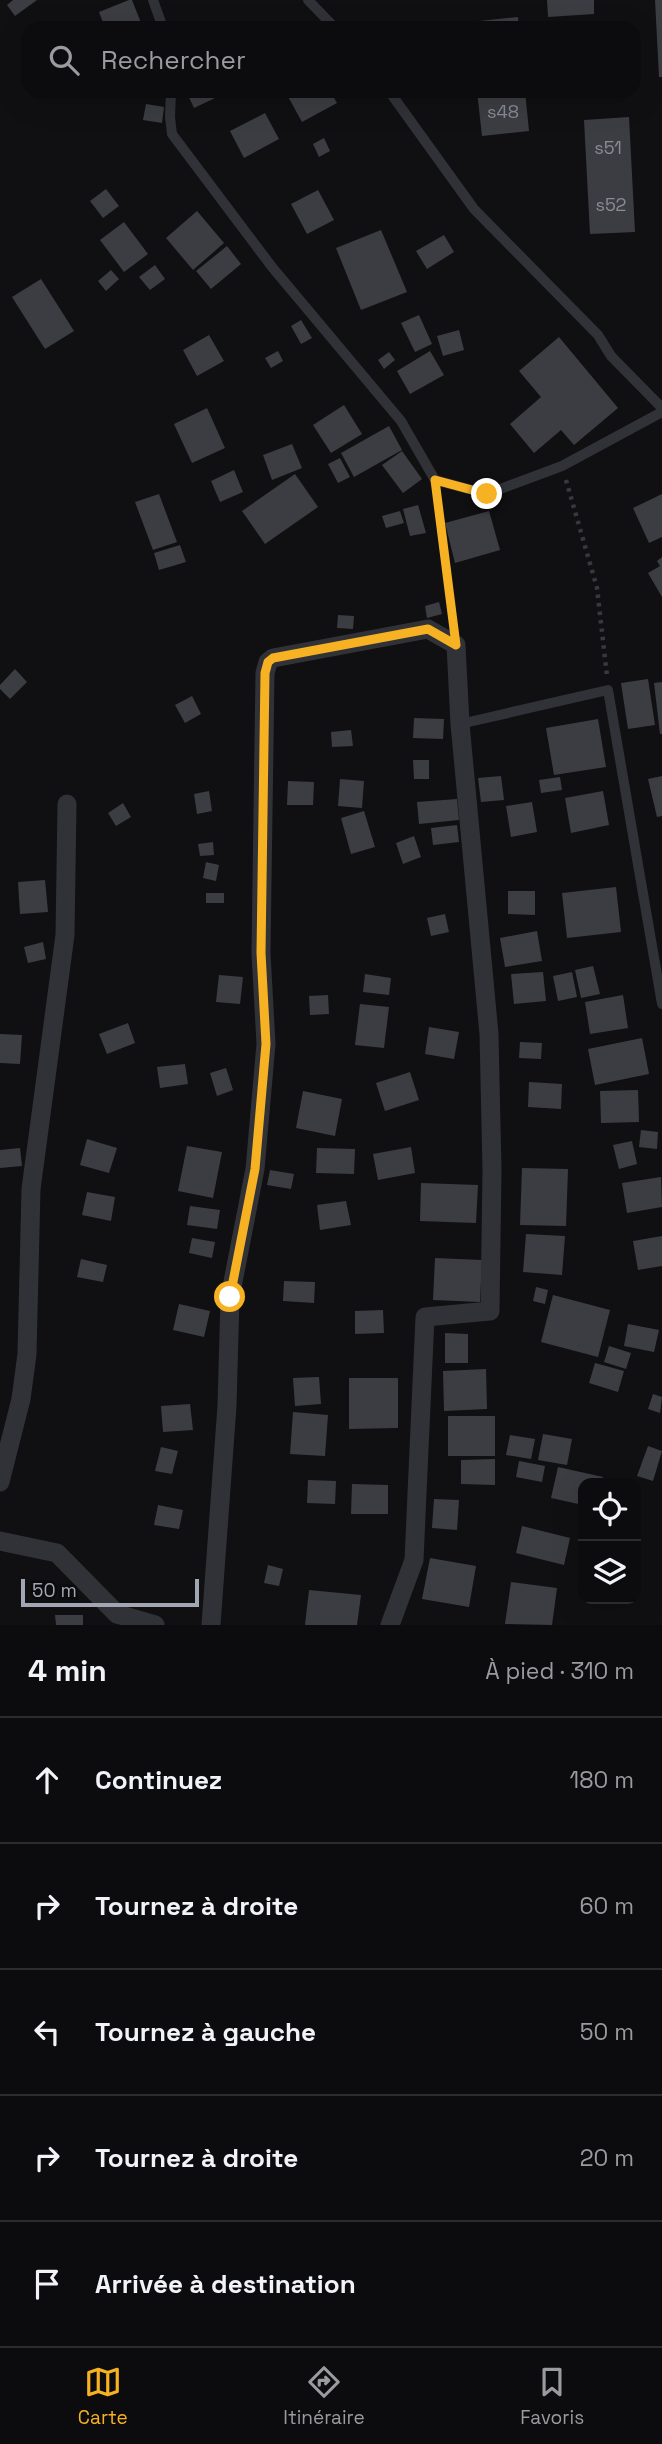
<!DOCTYPE html>
<html lang="fr">
<head>
<meta charset="utf-8">
<style>
  :root { --surface:#0c0c0e; --page:#151517; --text:#f1f3f6; --muted:#9a9b9e; --line:#2c2c2e; --accent:#f7b223 }
  body { margin:0; font-family:"Space Grotesk",sans-serif; background:var(--page); color:var(--text) }
  .controls { position:absolute; right:21px; bottom:21px; display:grid; overflow:hidden; border-radius:14px; box-shadow:0 7px 28px #0002 }
  .controls button { width:63px; height:63px; display:grid; place-items:center; padding:0; border:0; border-bottom:2px solid var(--line); background:var(--surface); color:var(--text); font:35px sans-serif }
  .scale { position:absolute; left:21px; bottom:18px; width:178px; box-sizing:border-box; padding-left:7px; border:4px solid #a1a6b3; border-top:0; font-size:19px; line-height:24px; white-space:nowrap; color:#a1a6b3; -webkit-text-stroke:5px #0b0b0d; paint-order:stroke }
  .stop { position:absolute; width:21px; height:21px; margin:-16px; border:5px solid #f7b223; border-radius:50%; background:#fff }
  .stop.end { background:#f7b223; border-color:#fff; box-shadow:0 2px 7px #0008 }
  .list { margin:0; padding:0; list-style:none }
  h2 { display:flex; justify-content:space-between; align-items:center; height:91px; margin:0; padding:0 28px; font-size:30px }
  h2 small { font-size:23px; font-weight:400; color:var(--muted) }
  .list li { display:grid; grid-template-columns:46px 1fr auto; gap:21px; align-items:center; box-sizing:border-box; height:126px; padding:0 28px; border-top:2px solid var(--line) }
  .list b { display:block; font-size:26px; white-space:nowrap }
  .list em { font-size:23px; font-style:normal; color:var(--muted) }
  .icon { flex:none; width:38px; height:38px; fill:none; stroke:currentColor; stroke-width:2; stroke-linecap:round; stroke-linejoin:round }
  .map { position:relative; flex:none; width:662px; height:1625px; overflow:hidden }
  .search { position:absolute; background:var(--surface); box-shadow:0 7px 28px #0002; left:21px; right:21px; top:21px; height:77px; display:flex; align-items:center; gap:18px; box-sizing:border-box; padding:0 24px; border-radius:21px; color:var(--muted); font-size:26px }
  .sheet { height:721px; background:var(--surface) }
  nav { display:flex; justify-content:space-around; align-items:center; box-sizing:border-box; height:98px; border-top:2px solid var(--line); background:var(--surface); font-size:19px; color:var(--muted) }
  nav a { display:grid; justify-items:center; gap:4px }
  nav .on { color:var(--accent) }
  .map>svg:first-child { display:block }
  .building { fill:#3c3d42 }
  .lines { fill:none; stroke-linecap:round; stroke-linejoin:round }
  .path { stroke:#37393e; stroke-width:4.5; stroke-dasharray:3.5 5; stroke-linecap:butt }
  .service { stroke:#313237; stroke-width:10 }
  .minor { stroke:#313237; stroke-width:19 }
  .route { stroke:#f7b223; stroke-width:9 }
  .labels { text-anchor:middle; dominant-baseline:central; stroke-width:5; stroke-linejoin:round; paint-order:stroke }
  .number-label { font-size:18px; fill:#888c97 }
</style>
</head>
<body>
<div class="map">
<svg width="662" height="1625" viewBox="0 0 662 1625">
  <rect width="100%" height="100%" fill="#101012"/>
  <g class="building">
    <path d="M13,0H37L15,16L7,5Z"/>
    <path d="M129,0H132L143,28H105L99,12Z"/>
    <path d="M547,0H594V14L548,17Z"/>
    <path d="M655,0H662V77H659Z"/>
    <path d="M518,17L519,28H471L470,22Z"/>
    <path d="M186,91H212L215,98L194,108Z"/>
    <path d="M285,91H330L337,103L302,122Z"/>
    <path d="M477,91H525L529,131L482,136Z"/>
    <path d="M146,104L164,107L162,123L143,120Z"/>
    <path d="M265,113L279,139L244,158L230,131Z"/>
    <path d="M629,117L635,232L590,234L584,120Z"/>
    <path d="M324,138L330,151L319,157L313,144Z"/>
    <path d="M106,189L119,206L103,218L90,201Z"/>
    <path d="M318,190L334,220L307,234L291,204Z"/>
    <path d="M197,211L224,243L193,270L166,238Z"/>
    <path d="M124,222L148,254L124,272L100,240Z"/>
    <path d="M381,230L407,292L361,310L336,248Z"/>
    <path d="M444,235L454,252L427,269L416,251Z"/>
    <path d="M227,246L241,264L211,289L196,271Z"/>
    <path d="M155,265L165,279L150,290L139,277Z"/>
    <path d="M111,270L119,279L106,291L98,281Z"/>
    <path d="M41,279L74,331L45,349L12,297Z"/>
    <path d="M419,315L432,344L415,352L401,323Z"/>
    <path d="M301,320L312,338L301,344L291,326Z"/>
    <path d="M459,330L464,350L443,356L437,336Z"/>
    <path d="M209,335L224,361L197,376L183,350Z"/>
    <path d="M559,337L618,408L574,445L561,430L534,453L510,424L541,397L519,371Z"/>
    <path d="M278,351L283,361L271,368L265,358Z"/>
    <path d="M430,351L444,375L410,394L397,371Z"/>
    <path d="M389,352L395,360L384,369L378,360Z"/>
    <path d="M344,405L362,434L331,453L313,425Z"/>
    <path d="M207,408L225,448L192,463L174,424Z"/>
    <path d="M389,426L402,450L354,477L341,453Z"/>
    <path d="M292,444L302,468L272,480L263,455Z"/>
    <path d="M402,451L422,479L403,493L382,465Z"/>
    <path d="M340,458L350,477L338,483L328,464Z"/>
    <path d="M234,470L243,492L220,502L211,481Z"/>
    <path d="M295,474L318,507L265,544L242,511Z"/>
    <path d="M159,494L177,542L153,550L135,502Z"/>
    <path d="M662,494V537L649,543L633,508Z"/>
    <path d="M418,505L426,533L410,536L403,509Z"/>
    <path d="M400,511L404,523L386,528L382,516Z"/>
    <path d="M489,511L500,550L455,563L445,523Z"/>
    <path d="M180,545L186,562L159,570L154,553Z"/>
    <path d="M662,557V597L648,573L660,566L657,561Z"/>
    <path d="M439,602L442,614L427,618L425,606Z"/>
    <path d="M338,615L354,616L353,629L337,628Z"/>
    <path d="M15,669L27,682L10,699L0,689V685Z"/>
    <path d="M648,679L655,725L628,729L621,683Z"/>
    <path d="M662,682V734H660L654,683Z"/>
    <path d="M192,696L201,714L185,723L175,705Z"/>
    <path d="M414,718L444,719L443,739L413,738Z"/>
    <path d="M598,719L606,767L554,775L546,728Z"/>
    <path d="M351,730L353,746L332,747L331,732Z"/>
    <path d="M413,760H429V779H414Z"/>
    <path d="M501,776L504,800L481,802L478,778Z"/>
    <path d="M662,776V816L657,817L648,779Z"/>
    <path d="M560,777L562,790L541,793L539,780Z"/>
    <path d="M340,779L364,781L362,808L338,806Z"/>
    <path d="M288,781L314,782L313,805H287Z"/>
    <path d="M209,791L212,811L197,814L194,794Z"/>
    <path d="M603,791L609,825L571,833L565,798Z"/>
    <path d="M457,799L459,820L419,824L417,802Z"/>
    <path d="M532,802L537,832L511,837L506,806Z"/>
    <path d="M123,803L131,817L116,826L108,813Z"/>
    <path d="M364,811L375,847L351,854L341,818Z"/>
    <path d="M457,825L459,842L433,845L431,828Z"/>
    <path d="M414,836L421,857L403,864L396,843Z"/>
    <path d="M213,842L214,855L200,856L198,844Z"/>
    <path d="M206,862L219,865L216,881L203,878Z"/>
    <path d="M45,880L48,912L20,914L18,882Z"/>
    <path d="M616,887L621,932L567,938L562,893Z"/>
    <path d="M508,891H535V915L508,914Z"/>
    <rect x="206" y="893" width="18" height="10"/>
    <path d="M445,914L449,932L431,936L427,918Z"/>
    <path d="M537,931L542,961L505,967L500,938Z"/>
    <path d="M43,942L46,959L28,963L24,947Z"/>
    <path d="M593,966L600,994L581,998L575,970Z"/>
    <path d="M543,972L546,1001L514,1004L511,974Z"/>
    <path d="M572,972L577,997L558,1001L553,976Z"/>
    <path d="M365,974L391,978L389,995L363,992Z"/>
    <path d="M219,975L243,977L240,1004L216,1002Z"/>
    <path d="M328,995L329,1014L310,1015L309,996Z"/>
    <path d="M623,995L628,1028L590,1034L585,1002Z"/>
    <path d="M360,1004L389,1007L384,1048L355,1045Z"/>
    <path d="M128,1023L135,1043L107,1054L99,1034Z"/>
    <path d="M429,1027L459,1032L454,1059L425,1054Z"/>
    <path d="M0,1034L22,1035L20,1064L0,1063Z"/>
    <path d="M642,1038L649,1074L595,1085L588,1049Z"/>
    <path d="M520,1042L542,1043L541,1059L519,1058Z"/>
    <path d="M185,1064L188,1084L160,1088L157,1067Z"/>
    <path d="M226,1068L233,1090L217,1096L210,1073Z"/>
    <path d="M410,1072L419,1100L385,1111L376,1083Z"/>
    <path d="M529,1082L562,1084L561,1109L528,1107Z"/>
    <path d="M638,1090L639,1122L601,1123L600,1091Z"/>
    <path d="M303,1091L342,1099L335,1136L296,1128Z"/>
    <path d="M641,1130L658,1132L657,1149L639,1147Z"/>
    <path d="M87,1139L117,1148L109,1173L80,1165Z"/>
    <path d="M632,1141L637,1164L619,1169L613,1145Z"/>
    <path d="M187,1146L222,1152L213,1198L178,1191Z"/>
    <path d="M411,1147L415,1173L378,1180L373,1154Z"/>
    <path d="M20,1148L22,1166L0,1168V1150Z"/>
    <path d="M317,1148L355,1149L354,1174L316,1173Z"/>
    <path d="M522,1168L568,1169L566,1226L520,1225Z"/>
    <path d="M270,1170L294,1174L291,1189L267,1185Z"/>
    <path d="M661,1177L662,1207L627,1213L622,1183Z"/>
    <path d="M421,1183L478,1185L476,1223L420,1221Z"/>
    <path d="M87,1192L115,1197L111,1221L82,1215Z"/>
    <path d="M346,1201L351,1225L320,1230L317,1205Z"/>
    <path d="M190,1206L220,1210L217,1229L187,1225Z"/>
    <path d="M526,1234L565,1236L562,1275L523,1272Z"/>
    <path d="M662,1236V1266L638,1270L633,1241Z"/>
    <path d="M192,1238L215,1242L212,1258L189,1253Z"/>
    <path d="M435,1258L482,1260L480,1302L433,1300Z"/>
    <path d="M81,1259L107,1265L103,1282L77,1277Z"/>
    <path d="M284,1281L315,1282L314,1303L283,1301Z"/>
    <path d="M536,1287L548,1290L545,1304L533,1301Z"/>
    <path d="M553,1295L610,1310L598,1357L541,1342Z"/>
    <path d="M179,1304L210,1311L204,1337L173,1330Z"/>
    <path d="M383,1310L384,1333L355,1334V1311Z"/>
    <path d="M628,1324L659,1330L654,1352L624,1346Z"/>
    <path d="M445,1333L468,1334V1363H445Z"/>
    <path d="M609,1346L631,1353L626,1369L604,1362Z"/>
    <path d="M595,1363L624,1371L618,1392L589,1383Z"/>
    <path d="M486,1369L487,1409L444,1411L443,1371Z"/>
    <path d="M319,1377L321,1404L295,1406L293,1378Z"/>
    <path d="M349,1378H398V1428L349,1429Z"/>
    <path d="M653,1394L662,1397L660,1413L648,1409Z"/>
    <path d="M190,1404L193,1430L163,1432L161,1406Z"/>
    <path d="M293,1412L328,1415L325,1456L290,1454Z"/>
    <rect x="448" y="1416" width="47" height="40"/>
    <path d="M543,1434L572,1439L567,1465L538,1460Z"/>
    <path d="M510,1435L535,1439L531,1459L506,1455Z"/>
    <path d="M648,1446L662,1451L653,1481L637,1476Z"/>
    <path d="M161,1447L178,1451L172,1474L155,1471Z"/>
    <path d="M495,1459V1485L461,1484V1460Z"/>
    <path d="M519,1461L545,1466L542,1482L516,1477Z"/>
    <path d="M558,1467L603,1477L602,1483H583V1505L551,1498Z"/>
    <path d="M308,1480L336,1481L335,1504L307,1503Z"/>
    <path d="M352,1484L388,1485V1514H351Z"/>
    <path d="M434,1499L459,1500L457,1530L432,1528Z"/>
    <path d="M158,1505L183,1510L179,1529L154,1525Z"/>
    <path d="M522,1526L570,1538L564,1565L516,1553Z"/>
    <path d="M430,1558L476,1566L469,1607L422,1599Z"/>
    <path d="M268,1565L283,1569L279,1586L264,1583Z"/>
    <path d="M511,1582L557,1588L552,1625L505,1624Z"/>
    <path d="M309,1590L361,1595L357,1625H305Z"/>
    <path d="M55,1615H83V1625H56Z"/>
  </g>
  <g class="lines">
    <g class="path">
      <path d="M566,480L597,588L607,676"/>
      <path d="M437,495L453,621"/>
    </g>
    <g class="service">
      <path d="M153,0L163,28"/>
      <path d="M308,0L335,28"/>
      <path d="M171,91L170,117L172,134L272,267L401,421L435,480L487,494L562,466L662,412"/>
      <path d="M389,91L474,209L598,335L611,356L662,408"/>
      <path d="M460,724L608,690L662,1004"/>
    </g>
    <g class="minor">
      <path d="M0,1482L21,1399L27,1354L31,1189L65,935L67,804"/>
      <path d="M0,1541L57,1553L117,1614L155,1625"/>
      <path d="M211,1625L227,1406L230,1297L255,1169L266,1044L261,953L265,673L268,662L273,658L428,629L456,645L460,724L489,1034L492,1170L490,1311L425,1317L414,1560L390,1625"/>
    </g>
  </g>
  <g class="lines">
    <path class="route" d="M230,1297L255,1169L266,1044L261,953L265,673L268,662L273,658L428,629L456,645L435,480L487,494"/>
  </g>
  <g class="labels">
    <g class="number-label">
      <text x="503" y="111">s48</text>
      <text x="608" y="147">s51</text>
      <text x="611" y="204">s52</text>
    </g>
  </g>
</svg>
<div class="controls">
<button><svg class="icon" aria-label="locate" viewBox="0 0 24 24"><circle cx="12" cy="12" r="6"/><path d="M12 2v4M12 18v4M2 12h4M18 12h4"/></svg></button>
<button><svg class="icon" aria-label="layers" viewBox="0 0 24 24"><path d="M12 4l9 5-9 5-9-5zM3 14l9 5 9-5"/></svg></button>
</div>
<div class="scale">50 m</div>
<div class="stop" style="left:230px;top:1297px"></div>
<div class="stop end" style="left:487px;top:494px"></div>
<div class="search"><svg class="icon" aria-label="search" viewBox="0 0 24 24"><circle cx="10" cy="10" r="6"/><path d="M15 15l6 6"/></svg>Rechercher</div>
</div>
<section class="sheet">
<h2>4 min<small>À pied · 310 m</small></h2>
<ul class="list">
<li><svg class="icon" aria-label="ahead" viewBox="0 0 24 24"><path d="M12 20V5M6 11l6-6 6 6"/></svg><div><b>Continuez</b></div><em>180 m</em></li>
<li><svg class="icon" aria-label="right" viewBox="0 0 24 24"><path d="M7 20v-9h11M14 6l5 5-5 5"/></svg><div><b>Tournez à droite</b></div><em>60 m</em></li>
<li><svg class="icon" aria-label="left" viewBox="0 0 24 24"><path d="M17 20v-9H6M10 6l-5 5 5 5"/></svg><div><b>Tournez à gauche</b></div><em>50 m</em></li>
<li><svg class="icon" aria-label="right" viewBox="0 0 24 24"><path d="M7 20v-9h11M14 6l5 5-5 5"/></svg><div><b>Tournez à droite</b></div><em>20 m</em></li>
<li><svg class="icon" aria-label="arrive" viewBox="0 0 24 24"><path d="M6 21V4h12l-3 4 3 4H6"/></svg><div><b>Arrivée à destination</b></div></li>
</ul>
</section>
<nav>
<a class="on"><svg class="icon" aria-label="map" viewBox="0 0 24 24"><path d="M3 6l6-2 6 2 6-2v14l-6 2-6-2-6 2zM9 4v14M15 6v14"/></svg>Carte</a>
<a><svg class="icon" aria-label="directions" viewBox="0 0 24 24"><path d="M12 3l9 9-9 9-9-9zM9 14v-3h6M13 9l2 2-2 2"/></svg>Itinéraire</a>
<a><svg class="icon" aria-label="saved" viewBox="0 0 24 24"><path d="M7 4h10v16l-5-4-5 4z"/></svg>Favoris</a>
</nav>
</body>
</html>
